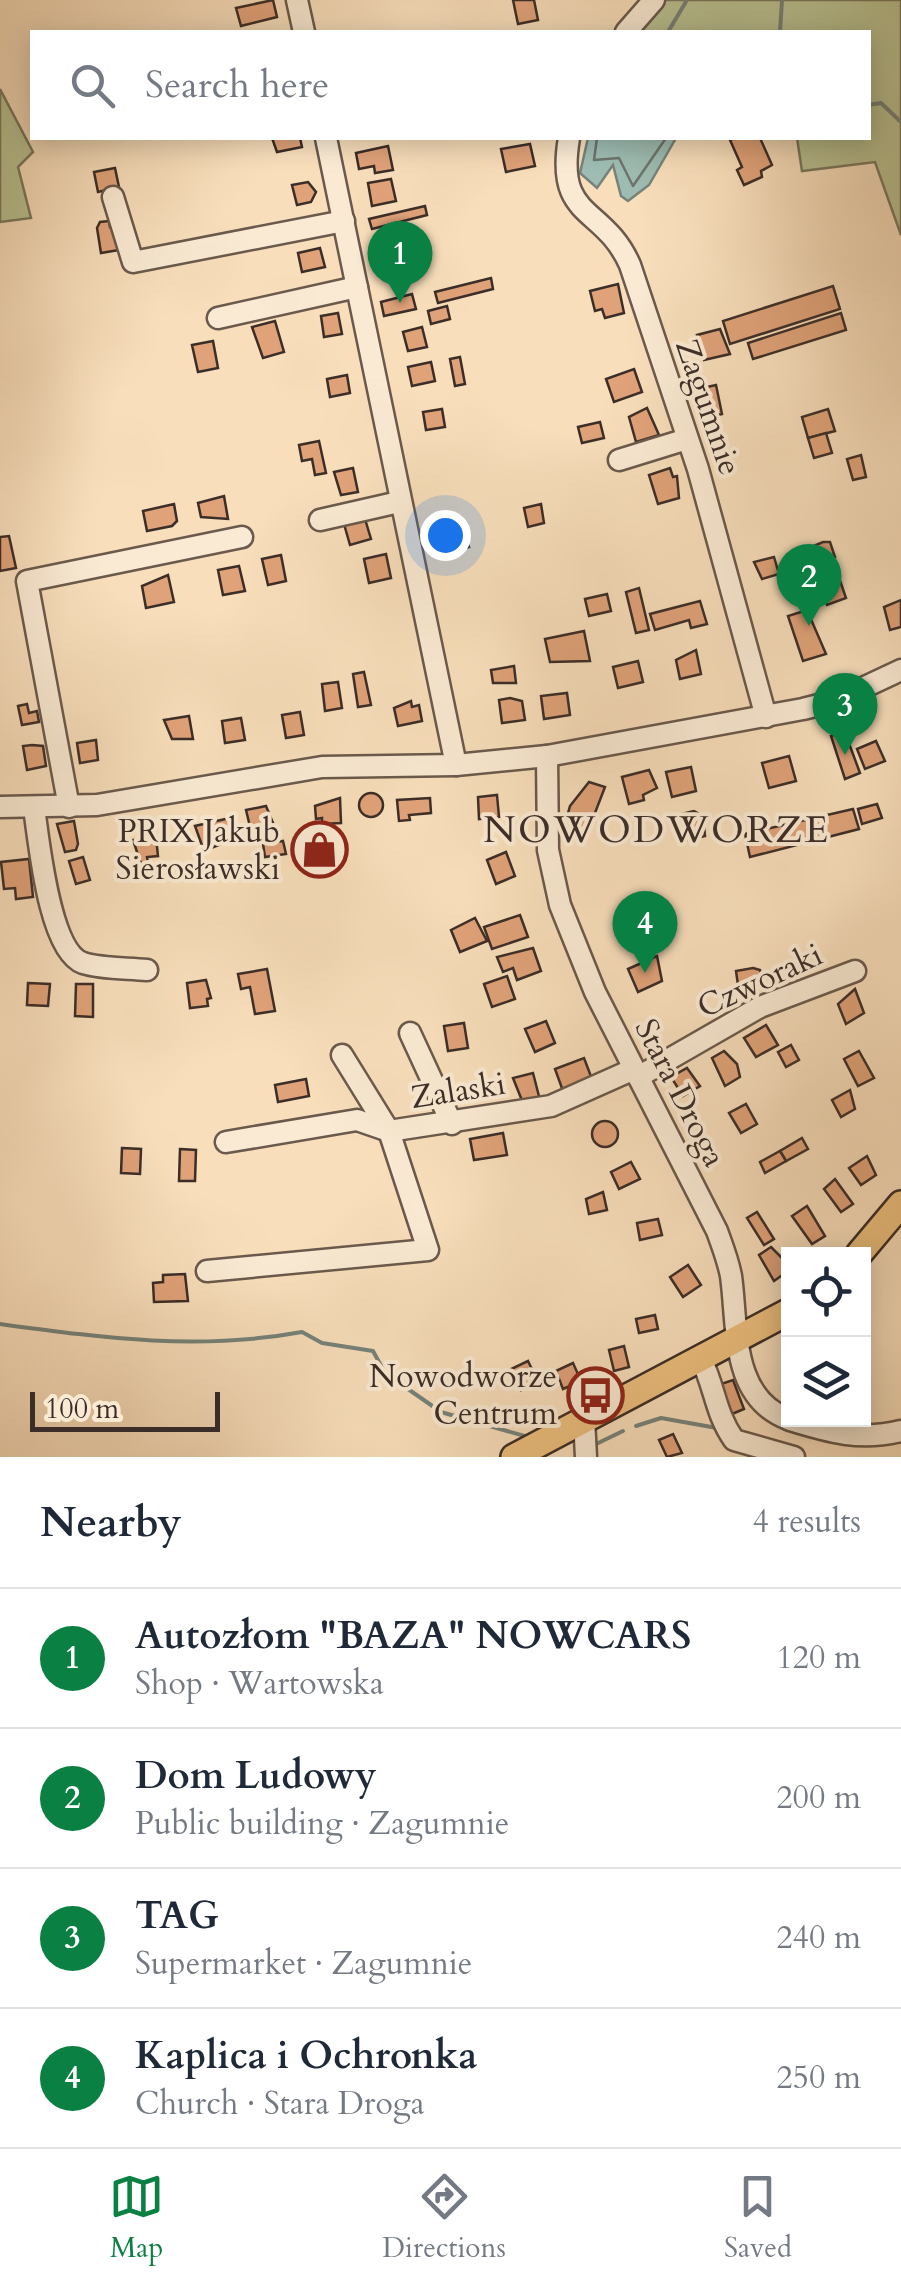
<!DOCTYPE html>
<html lang="en">
<head>
<meta charset="utf-8">
<style>
  :root { --surface:#fff; --page:#f2f2f3; --text:#1f2937; --muted:#747a83; --line:#e0e1e3; --accent:#0b8043 }
  body { margin:0; font-family:Cardo,serif; background:var(--page); color:var(--text) }
  .controls { position:absolute; right:30px; bottom:30px; display:grid; overflow:hidden; border-radius:0px; box-shadow:0 5px 25px #0003 }
  .controls button { width:90px; height:90px; display:grid; place-items:center; padding:0; border:0; border-bottom:2px solid var(--line); background:var(--surface); color:var(--text); font:50px sans-serif }
  .scale { position:absolute; left:30px; bottom:25px; width:190px; box-sizing:border-box; padding-left:10px; border:5px solid #3b2d27; border-top:0; font-size:28px; line-height:35px; white-space:nowrap; color:#3b2d27; -webkit-text-stroke:8px #faead3; paint-order:stroke }
  .you { position:absolute; left:445px; top:535px; width:35px; height:35px; margin:-25px; border:8px solid #fff; border-radius:50%; background:#1a73e8; box-shadow:0 0 0 15px #1a73e833 }
  .badge { display:grid; place-items:center; width:65px; height:65px; border-radius:50%; background:var(--accent); color:#fff; font-size:32px; font-weight:700 }
  .pin { position:absolute; translate:-50% -82px; filter:drop-shadow(0 2px 5px #0008) }
  .pin::after { content:''; position:absolute; top:52px; width:35px; height:30px; background:inherit; clip-path:polygon(0 0,100% 0,50% 100%) }
  .list { margin:0; padding:0; list-style:none }
  h2 { display:flex; justify-content:space-between; align-items:center; height:130px; margin:0; padding:0 40px; font-size:42px }
  h2 small { font-size:32px; font-weight:400; color:var(--muted) }
  .list li { display:grid; grid-template-columns:65px 1fr auto; gap:30px; align-items:center; box-sizing:border-box; height:140px; padding:0 40px; border-top:2px solid var(--line) }
  .list b { display:block; font-size:38px; white-space:nowrap }
  .list p { margin:0; font-size:32px; white-space:nowrap; color:var(--muted) }
  .list em { font-size:32px; font-style:normal; color:var(--muted) }
  .icon { flex:none; width:55px; height:55px; fill:none; stroke:currentColor; stroke-width:2; stroke-linecap:round; stroke-linejoin:round }
  .map { position:relative; flex:none; width:901px; height:1457px; overflow:hidden }
  .search { position:absolute; background:var(--surface); box-shadow:0 5px 25px #0003; left:30px; right:30px; top:30px; height:110px; display:flex; align-items:center; gap:25px; box-sizing:border-box; padding:0 35px; border-radius:0px; color:var(--muted); font-size:38px }
  .sheet { height:690px; background:var(--surface) }
  nav { display:flex; justify-content:space-around; align-items:center; box-sizing:border-box; height:140px; border-top:2px solid var(--line); background:var(--surface); font-size:28px; color:var(--muted) }
  nav a { display:grid; justify-items:center; gap:5px }
  nav .on { color:var(--accent) }
  .map>svg:first-child { display:block }
  .green { fill:#b9c293; stroke:#7a785d; stroke-width:2.5 }
  .water { fill:#9dbcb2; stroke:#76837a; stroke-width:2.5 }
  .lines { fill:none; stroke-linecap:round; stroke-linejoin:round }
  .shore { stroke:#6c746c; stroke-width:2.5 }
  .stream { stroke:#76837a; stroke-width:4 }
  .building { fill:#e0a279; stroke:#3b2d27; stroke-width:2.5 }
  .minor-casing { stroke:#6a594c; stroke-width:25 }
  .major-casing { stroke:#3b2d27; stroke-width:30 }
  .minor { stroke:#faead3; stroke-width:20 }
  .major { stroke:#ecbf7e; stroke-width:25 }
  .labels { text-anchor:middle; dominant-baseline:central; stroke-width:8; stroke-linejoin:round; paint-order:stroke }
  .street-label { font-size:32px; fill:#3b2d27; stroke:#faead3 }
  .poi-label { font-size:32px; fill:#3b2d27; stroke:#faead3; text-anchor:end }
  .quarter-label { font-size:38px; letter-spacing:2.5px; fill:#3b2d27; stroke:#faead3 }
</style>
</head>
<body>
<div class="map">
<svg width="901" height="1457" viewBox="0 0 901 1457">
  <rect width="100%" height="100%" fill="#f8debb"/>
  <filter id="stains"><feTurbulence type="fractalNoise" baseFrequency=".002" numOctaves="4"/><feColorMatrix values="0 0 0 0 .2 0 0 0 0 .09 0 0 0 0 .02 0 0 0 .5 -.17"/></filter>
  <radialGradient id="worn" r=".72"><stop offset=".6" stop-color="#630" stop-opacity="0"/><stop offset="1" stop-color="#630" stop-opacity=".3"/></radialGradient>
  <g class="green">
    <path d="M663,0H901V235L875,162L802,171L797,138H868V32H639Z"/>
    <path d="M0,89L33,152L18,167L31,218L0,222Z"/>
  </g>
  <path class="water" d="M588,138H676L649,185L628,201L621,196L613,165L597,188L580,173Z"/>
  <g class="lines">
    <path class="shore" d="M597,138L594,160L619,158L633,186L666,138"/>
    <g class="stream">
      <path d="M668,32L687,0"/>
      <path d="M780,32L782,0"/>
      <path d="M868,105L881,103L901,122"/>
      <path d="M0,1324C104,1338 198,1351 302,1332L322,1343L373,1351L385,1373L441,1412L528,1437"/>
      <path d="M636,1426L661,1418L717,1428"/>
      <path d="M592,1446L623,1431"/>
    </g>
  </g>
  <g class="building">
    <path d="M273,0L277,17L241,26L236,8Z"/>
    <path d="M513,0H534L538,20L518,24Z"/>
    <path d="M272,138H300L302,147L277,152Z"/>
    <path d="M735,138H760L772,165L761,171L762,177L744,185L737,170L742,167L730,140Z"/>
    <path d="M530,144L535,166L506,172L501,149Z"/>
    <path d="M388,146L393,170L375,173L374,166L359,169L356,153Z"/>
    <path d="M115,168L119,187L98,192L94,172Z"/>
    <path d="M391,179L396,201L372,206L368,183Z"/>
    <path d="M308,182L316,192L311,202L297,205L292,185Z"/>
    <path d="M425,206L427,215L372,229L369,219Z"/>
    <path d="M109,221L110,227L115,226L119,250L101,253L97,228L100,222Z"/>
    <path d="M320,248L325,267L302,272L298,253Z"/>
    <path d="M491,278L493,289L438,303L435,292Z"/>
    <path d="M618,284L624,313L605,318L602,309L595,311L590,291Z"/>
    <path d="M833,286L840,309L730,344L723,321Z"/>
    <path d="M412,294L416,309L384,316L381,302Z"/>
    <path d="M447,306L450,319L431,324L428,311Z"/>
    <path d="M338,313L342,334L324,337L321,316Z"/>
    <path d="M841,313L846,330L753,359L748,343Z"/>
    <path d="M275,321L284,352L263,358L252,327Z"/>
    <path d="M422,327L427,347L408,351L403,332Z"/>
    <path d="M720,329L730,354L704,360L697,335Z"/>
    <path d="M213,341L218,368L198,372L192,345Z"/>
    <path d="M460,357L465,384L455,386L450,359Z"/>
    <path d="M431,362L435,381L412,386L408,367Z"/>
    <path d="M634,369L642,392L614,402L606,379Z"/>
    <path d="M347,375L350,393L330,397L327,379Z"/>
    <path d="M716,385L722,414L705,418L698,389Z"/>
    <path d="M647,408L659,435L636,442L629,417Z"/>
    <path d="M442,409L445,427L426,430L423,412Z"/>
    <path d="M828,409L835,431L808,438L802,417Z"/>
    <path d="M600,422L604,438L582,443L578,427Z"/>
    <path d="M826,433L832,453L814,458L808,438Z"/>
    <path d="M319,441L326,473L315,475L312,459L302,461L299,445Z"/>
    <path d="M861,455L866,477L853,480L847,459Z"/>
    <path d="M353,468L358,492L341,495L334,472Z"/>
    <path d="M670,468L673,477L677,476L679,498L658,504L649,475Z"/>
    <path d="M224,496L228,519L201,517L198,503Z"/>
    <path d="M174,504L177,521L172,526L147,531L143,511Z"/>
    <path d="M541,504L544,523L528,527L524,508Z"/>
    <path d="M444,516H458L469,547L455,550L454,542H439L437,520Z"/>
    <path d="M365,519L371,539L350,545L344,524Z"/>
    <path d="M9,536L16,568L0,571V537Z"/>
    <path d="M823,542H830L835,557L809,565L804,550Z"/>
    <path d="M386,554L391,578L369,583L364,559Z"/>
    <path d="M281,555L286,581L268,585L262,559Z"/>
    <path d="M774,557L779,574L762,579L754,562Z"/>
    <path d="M239,566L245,591L223,595L218,570Z"/>
    <path d="M836,569L846,598L827,605L817,575Z"/>
    <path d="M168,575L174,602L146,608L142,586Z"/>
    <path d="M639,588L649,630L636,633L626,592Z"/>
    <path d="M607,594L611,611L589,616L585,599Z"/>
    <path d="M901,600V627L890,630L884,607Z"/>
    <path d="M700,601L707,624L691,628L689,620L655,630L650,614Z"/>
    <path d="M807,610L826,654L803,661L788,616Z"/>
    <path d="M584,631L590,661L550,662L545,639Z"/>
    <path d="M696,650L701,674L680,679L676,660Z"/>
    <path d="M638,661L643,682L618,688L613,667Z"/>
    <path d="M514,666L516,683H493L491,670Z"/>
    <path d="M364,672L371,705L358,707L353,674Z"/>
    <path d="M338,682L342,708L325,711L322,684Z"/>
    <path d="M567,693L570,715L544,719L541,696Z"/>
    <path d="M510,698L522,701L525,720L502,723L499,700Z"/>
    <path d="M411,701L412,707L419,705L422,721L398,726L394,708Z"/>
    <path d="M27,704L29,713L37,711L39,722L22,725L18,706Z"/>
    <path d="M300,712L304,735L286,738L282,715Z"/>
    <path d="M189,716L193,739H172L164,720Z"/>
    <path d="M241,718L245,740L225,743L222,721Z"/>
    <path d="M844,730L860,773L845,779L831,736Z"/>
    <path d="M96,740L98,760L80,763L77,743Z"/>
    <path d="M876,741L885,761L865,769L857,749Z"/>
    <path d="M32,745L43,746L46,766L27,770L23,746Z"/>
    <path d="M789,756L796,781L769,788L762,763Z"/>
    <path d="M691,767L696,791L672,797L666,772Z"/>
    <path d="M649,770L657,788L643,795L644,800L629,804L622,777Z"/>
    <path d="M589,782L605,787L588,831L565,824L570,806Z"/>
    <circle cx="371" cy="805" r="12"/>
    <path d="M497,795L499,817L479,819L478,797Z"/>
    <path d="M340,798L341,823L322,824V818L316,819L315,806Z"/>
    <path d="M430,798L431,813L409,815L410,820L399,821L397,800Z"/>
    <path d="M877,804L882,818L862,824L858,809Z"/>
    <path d="M266,806L275,828L253,839L246,810Z"/>
    <path d="M853,809L859,829L750,857L745,834Z"/>
    <path d="M694,811L703,816L705,836L683,841L677,815Z"/>
    <path d="M234,817L238,837L204,851L195,826Z"/>
    <path d="M74,821L78,844L76,850L65,852L57,824Z"/>
    <path d="M156,837L158,856L147,857L148,863L141,864L133,840Z"/>
    <path d="M330,840L331,859L307,861L306,841Z"/>
    <path d="M283,841L286,854L265,857L263,844Z"/>
    <path d="M506,852L515,876L496,884L487,860Z"/>
    <path d="M83,857L90,880L76,884L69,861Z"/>
    <path d="M29,859L33,897L16,899L15,888L4,889L1,862Z"/>
    <path d="M520,915L528,937L492,949L484,927Z"/>
    <path d="M475,918L487,941L460,952L451,930Z"/>
    <path d="M533,948L541,971L517,980L513,968L503,972L497,957Z"/>
    <path d="M657,956L662,981L638,992L628,969Z"/>
    <path d="M753,968L760,970L762,981L738,985L736,971Z"/>
    <path d="M267,969L275,1011L255,1014L250,987L241,989L238,974Z"/>
    <path d="M507,976L515,999L492,1007L484,984Z"/>
    <path d="M206,980L211,998L207,999L208,1006L190,1008L187,983Z"/>
    <path d="M28,983L50,984L48,1006L27,1005Z"/>
    <path d="M76,984H93V1017L75,1016Z"/>
    <path d="M855,989L864,1013L846,1024L838,1004Z"/>
    <path d="M546,1021L555,1043L535,1052L525,1029Z"/>
    <path d="M464,1023L468,1048L448,1051L444,1026Z"/>
    <path d="M766,1025L778,1045L756,1057L744,1038Z"/>
    <path d="M791,1045L799,1060L786,1067L778,1052Z"/>
    <path d="M724,1051L737,1064L740,1077L725,1086L712,1058Z"/>
    <path d="M859,1051L874,1078L858,1086L844,1059Z"/>
    <path d="M584,1058L592,1079L563,1091L555,1069Z"/>
    <path d="M687,1068L700,1086L683,1096L671,1077Z"/>
    <path d="M533,1073L541,1104L525,1108L513,1078Z"/>
    <path d="M306,1079L309,1096L278,1102L275,1085Z"/>
    <path d="M850,1090L855,1109L841,1117L832,1100Z"/>
    <path d="M746,1104L757,1124L741,1133L729,1113Z"/>
    <circle cx="605" cy="1134" r="13"/>
    <path d="M503,1133L507,1155L474,1160L470,1139Z"/>
    <path d="M802,1138L808,1149L786,1161L780,1151Z"/>
    <path d="M122,1148L141,1149L140,1174L121,1173Z"/>
    <path d="M180,1149L196,1150L195,1181H179Z"/>
    <path d="M780,1151L786,1161L765,1173L760,1162Z"/>
    <path d="M867,1156L876,1175L861,1185L849,1168Z"/>
    <path d="M631,1162L640,1179L619,1189L611,1172Z"/>
    <path d="M835,1179L853,1204L841,1212L824,1189Z"/>
    <path d="M603,1192L607,1210L589,1214L586,1199Z"/>
    <path d="M807,1206L825,1236L812,1244L792,1216Z"/>
    <path d="M757,1212L774,1239L764,1245L747,1218Z"/>
    <path d="M658,1219L662,1235L640,1240L637,1223Z"/>
    <path d="M771,1247L788,1264V1271L774,1281L759,1255Z"/>
    <path d="M688,1265L701,1285L683,1297L670,1277Z"/>
    <path d="M185,1274L188,1301L154,1302L153,1283L163,1282V1275Z"/>
    <path d="M655,1315L658,1329L639,1333L636,1319Z"/>
    <path d="M624,1346L629,1367L614,1371L609,1350Z"/>
    <path d="M528,1361L538,1382L521,1390L511,1369Z"/>
    <path d="M573,1363L581,1381L563,1389L556,1371Z"/>
    <path d="M733,1380L744,1409L732,1414L721,1384Z"/>
    <path d="M673,1434L682,1453L667,1457L659,1440Z"/>
  </g>
  <g class="lines">
    <defs>
      <g id="minor">
        <path d="M297,0L304,32"/>
        <path d="M626,32L654,0"/>
        <path d="M326,138L456,765"/>
        <path d="M569,138C555,221 603,204 630,265L698,469L766,717"/>
        <path d="M113,197L133,262L344,221"/>
        <path d="M218,318L357,287"/>
        <path d="M619,460L687,439"/>
        <path d="M320,520L399,502"/>
        <path d="M547,756L548,850L560,905L595,992L717,1231C722,1245 728,1260 731,1276C738,1325 730,1397 788,1419"/>
        <path d="M0,807L97,805L322,767L456,765L547,756L803,709L835,701L901,670"/>
        <path d="M69,807L27,581L242,537"/>
        <path d="M34,808C39,841 49,951 83,963C102,969 127,968 147,970"/>
        <path d="M410,1033L452,1124"/>
        <path d="M638,1077L760,1007L855,971"/>
        <path d="M226,1142L357,1120L389,1131L551,1106L634,1069"/>
        <path d="M207,1271L428,1250L389,1131L342,1055"/>
        <path d="M701,1359C715,1387 715,1413 734,1440L794,1457"/>
        <path d="M584,1419L586,1457"/>
        <path d="M790,1420C829,1432 860,1441 901,1431"/>
      </g>
      <g id="major">
        <path d="M859,1254L901,1204"/>
        <path d="M514,1457L788,1312"/>
      </g>
    </defs>
    <use href="#minor" class="minor-casing"/>
    <use href="#major" class="major-casing"/>
    <use href="#minor" class="minor"/>
    <use href="#major" class="major"/>
  </g>
  <defs>
    <symbol id="shop-ring" viewBox="-11 -11 22 22"><circle r="9.5" fill="#faead3" stroke="#8f2418" stroke-width="1.5"/><path d="M-5-2.5h2.3a2.7 3.5 0 0 1 5.4 0H5L5.5 6h-11ZM-1.5-2.5h3a1.5 2.3 0 0 0-3 0Z" fill="#8f2418"/></symbol>
    <symbol id="bus-ring" viewBox="-11 -11 22 22"><circle r="9.5" fill="#faead3" stroke="#8f2418" stroke-width="1.5"/><path d="M-5-6H5V4H4V6H2V4H-2V6H-4V4H-5ZM-3.5-4V0h7V-4ZM-3.5 1.2v1.5H-2V1.2ZM2 1.2v1.5H3.5V1.2Z" fill="#8f2418"/></symbol>
  </defs>
  <g fill-rule="evenodd">
    <use href="#shop-ring" x="288" y="818" width="63" height="63"/>
    <use href="#bus-ring" x="564" y="1364" width="63" height="63"/>
  </g>
  <g class="labels">
    <g class="street-label">
      <text transform="translate(708 407) rotate(71)">Zagumnie</text>
      <text transform="translate(760 981) rotate(-25)">Czworaki</text>
      <text transform="translate(458 1091) rotate(-9)">Zalaski</text>
      <text transform="translate(680 1093) rotate(63)">Stara Droga</text>
    </g>
    <g class="poi-label">
      <text x="280" y="832">PRIX Jakub<tspan x="280" dy="37">Sierosławski</tspan></text>
      <text x="557" y="1377">Nowodworze<tspan x="557" dy="37">Centrum</tspan></text>
    </g>
    <g class="quarter-label">
      <text x="657" y="830">NOWODWORZE</text>
    </g>
  </g>
  <rect width="100%" height="100%" filter="url(#stains)"/>
  <rect width="100%" height="100%" fill="url(#worn)"/>
</svg>
<div class="controls">
<button><svg class="icon" aria-label="locate" viewBox="0 0 24 24"><circle cx="12" cy="12" r="6"/><path d="M12 2v4M12 18v4M2 12h4M18 12h4"/></svg></button>
<button><svg class="icon" aria-label="layers" viewBox="0 0 24 24"><path d="M12 4l9 5-9 5-9-5zM3 14l9 5 9-5"/></svg></button>
</div>
<div class="scale">100 m</div>
<div class="you"></div>
<div class="pin badge" style="left:400px;top:303px">1</div>
<div class="pin badge" style="left:809px;top:626px">2</div>
<div class="pin badge" style="left:845px;top:755px">3</div>
<div class="pin badge" style="left:645px;top:973px">4</div>
<div class="search"><svg class="icon" aria-label="search" viewBox="0 0 24 24"><circle cx="10" cy="10" r="6"/><path d="M15 15l6 6"/></svg>Search here</div>
</div>
<section class="sheet">
<h2>Nearby<small>4 results</small></h2>
<ul class="list">
<li><span class="badge">1</span><div><b>Autozłom &quot;BAZA&quot; NOWCARS</b><p>Shop · Wartowska</p></div><em>120 m</em></li>
<li><span class="badge">2</span><div><b>Dom Ludowy</b><p>Public building · Zagumnie</p></div><em>200 m</em></li>
<li><span class="badge">3</span><div><b>TAG</b><p>Supermarket · Zagumnie</p></div><em>240 m</em></li>
<li><span class="badge">4</span><div><b>Kaplica i Ochronka</b><p>Church · Stara Droga</p></div><em>250 m</em></li>
</ul>
</section>
<nav>
<a class="on"><svg class="icon" aria-label="map" viewBox="0 0 24 24"><path d="M3 6l6-2 6 2 6-2v14l-6 2-6-2-6 2zM9 4v14M15 6v14"/></svg>Map</a>
<a><svg class="icon" aria-label="directions" viewBox="0 0 24 24"><path d="M12 3l9 9-9 9-9-9zM9 14v-3h6M13 9l2 2-2 2"/></svg>Directions</a>
<a><svg class="icon" aria-label="saved" viewBox="0 0 24 24"><path d="M7 4h10v16l-5-4-5 4z"/></svg>Saved</a>
</nav>
</body>
</html>
